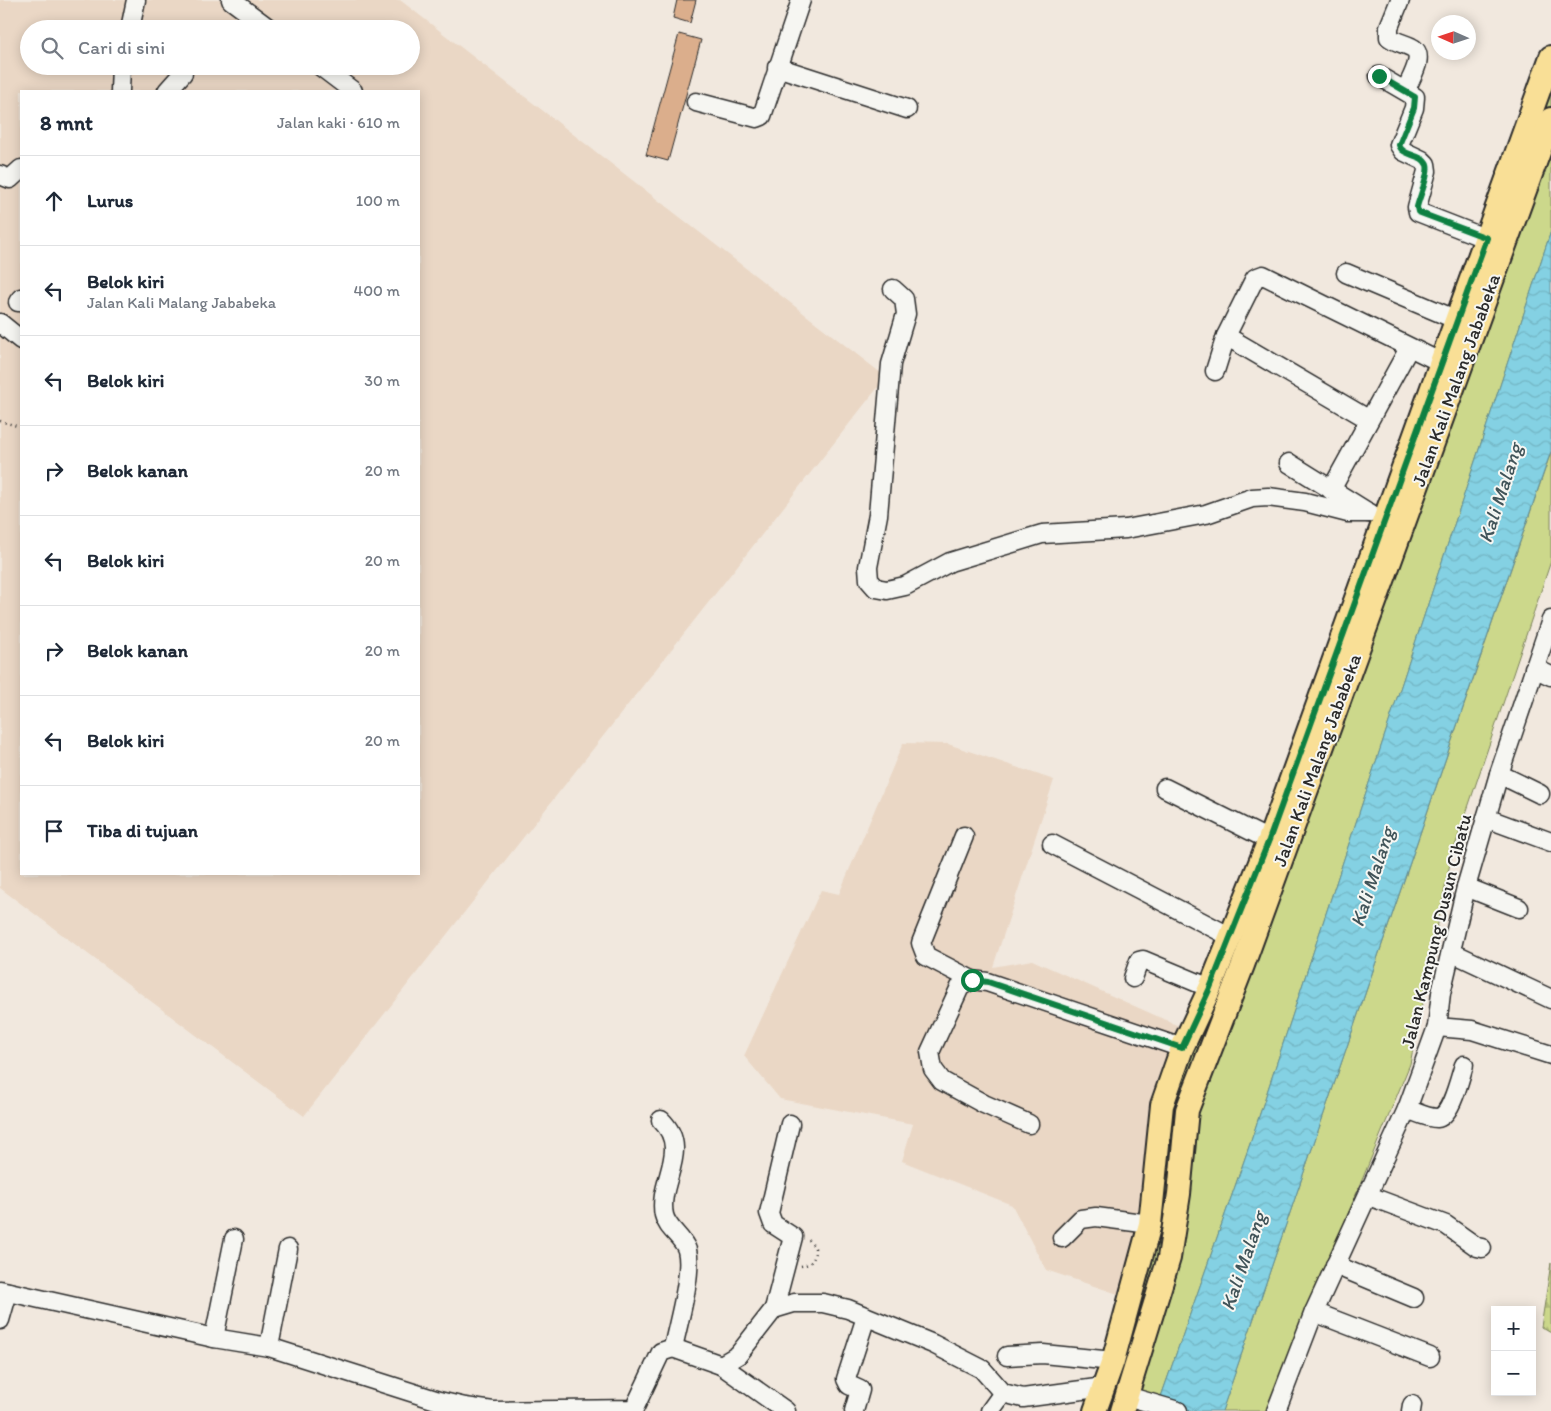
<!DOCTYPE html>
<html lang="id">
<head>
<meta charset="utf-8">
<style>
  :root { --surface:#fff; --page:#f6f6f7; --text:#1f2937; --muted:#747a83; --line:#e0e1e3 }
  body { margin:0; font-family:Itim,sans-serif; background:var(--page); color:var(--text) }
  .controls { position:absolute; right:15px; bottom:15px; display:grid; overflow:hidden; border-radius:0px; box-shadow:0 2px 12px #0003 }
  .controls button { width:45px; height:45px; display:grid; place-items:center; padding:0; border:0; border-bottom:1px solid var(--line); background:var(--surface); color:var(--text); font:25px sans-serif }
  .compass { position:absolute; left:1431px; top:15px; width:45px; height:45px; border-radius:50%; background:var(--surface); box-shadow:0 2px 12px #0003; rotate:273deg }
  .stop { position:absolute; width:15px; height:15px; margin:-11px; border:4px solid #0b8043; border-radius:50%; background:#fff }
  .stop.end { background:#0b8043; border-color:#fff; box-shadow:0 1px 5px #0008 }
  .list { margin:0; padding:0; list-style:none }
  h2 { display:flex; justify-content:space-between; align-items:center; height:65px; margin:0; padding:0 20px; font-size:21px }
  h2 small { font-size:16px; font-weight:400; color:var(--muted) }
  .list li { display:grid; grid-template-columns:32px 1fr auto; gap:15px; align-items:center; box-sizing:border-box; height:90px; padding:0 20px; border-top:1px solid var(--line) }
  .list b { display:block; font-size:19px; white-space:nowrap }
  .list p { margin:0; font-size:16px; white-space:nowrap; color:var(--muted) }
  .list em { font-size:16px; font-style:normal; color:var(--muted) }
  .icon { flex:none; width:28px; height:28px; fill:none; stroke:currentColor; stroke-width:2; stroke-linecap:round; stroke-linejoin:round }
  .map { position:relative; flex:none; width:1551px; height:1411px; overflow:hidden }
  .search { position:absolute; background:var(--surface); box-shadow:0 2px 12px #0003; left:20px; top:20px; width:400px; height:55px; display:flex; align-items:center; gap:12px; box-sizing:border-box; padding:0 18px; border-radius:28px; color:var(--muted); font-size:19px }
  .panel { position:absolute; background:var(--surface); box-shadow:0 2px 12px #0003; left:20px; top:90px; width:400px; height:785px; border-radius:0px }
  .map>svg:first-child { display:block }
  .built { fill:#ead7c5; fill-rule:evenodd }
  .green { fill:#ccd88b; stroke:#7c825b }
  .forest { fill:url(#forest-firs); stroke:#7c825b }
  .water { fill:url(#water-waves); stroke:#608f99 }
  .building { fill:#dbae8c; stroke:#2b2b2b }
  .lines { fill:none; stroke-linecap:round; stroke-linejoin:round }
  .minor-casing { stroke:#2b2b2b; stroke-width:21 }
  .major-casing { stroke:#2b2b2b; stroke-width:26 }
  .path { stroke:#2b2b2b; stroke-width:2.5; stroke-dasharray:1 4; stroke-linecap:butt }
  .minor { stroke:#f6f6f2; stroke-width:18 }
  .major { stroke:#f9df96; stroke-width:22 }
  .route { stroke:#0b8043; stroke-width:6 }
  .labels { text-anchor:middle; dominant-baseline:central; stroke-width:4; stroke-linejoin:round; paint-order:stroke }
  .street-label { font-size:19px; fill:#2b2b2b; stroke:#f6f6f2 }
  .water-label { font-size:20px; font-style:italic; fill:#415459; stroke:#f6f6f2 }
</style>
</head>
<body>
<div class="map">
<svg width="1551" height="1411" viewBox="0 0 1551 1411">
  <defs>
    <pattern id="forest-firs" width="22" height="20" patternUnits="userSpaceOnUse" patternTransform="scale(1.25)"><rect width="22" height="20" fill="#ccd88b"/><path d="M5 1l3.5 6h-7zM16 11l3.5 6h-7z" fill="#afba78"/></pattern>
    <pattern id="water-waves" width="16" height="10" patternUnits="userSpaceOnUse" patternTransform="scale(1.25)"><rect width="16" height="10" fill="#84d1e3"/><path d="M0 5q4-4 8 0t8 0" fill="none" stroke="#72b4c3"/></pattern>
  </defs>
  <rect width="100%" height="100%" fill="#f1e8de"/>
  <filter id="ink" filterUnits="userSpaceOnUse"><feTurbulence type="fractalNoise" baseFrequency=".02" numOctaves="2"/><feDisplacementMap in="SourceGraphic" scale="10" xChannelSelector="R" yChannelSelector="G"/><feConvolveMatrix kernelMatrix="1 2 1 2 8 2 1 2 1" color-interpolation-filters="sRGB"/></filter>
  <g filter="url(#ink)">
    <g class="built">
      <path d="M0,0H400L886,377L304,1116L0,888ZM29,29H411V66H29ZM21,91H419V874H21Z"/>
      <path d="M903,743L948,744L1054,780L993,967L1032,960L1190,1031L1130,1298L1046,1270L1012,1205L902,1161L913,1124L780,1099L744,1056L821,890L839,894Z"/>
    </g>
    <g class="green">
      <path d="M1551,56V231L1251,1141L1156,1411H1095L1113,1361L1162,1105Z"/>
      <path d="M1551,452V561L1451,858L1410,1064L1278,1383L1269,1411H1222Z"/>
    </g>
    <path class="forest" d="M1551,1263V1333L1541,1327Z"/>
    <path class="water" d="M1551,231V451L1222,1411H1156L1251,1141Z"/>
    <g class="building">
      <path d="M677,0H696L690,23L673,18Z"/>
      <path d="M679,34L701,40L668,161L646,155Z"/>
    </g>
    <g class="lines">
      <defs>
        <g id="minor">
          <path d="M231,0L270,29"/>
          <path d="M1400,0L1389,27V37C1395,42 1403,43 1411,47C1427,54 1410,79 1406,90"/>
          <path d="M130,29L136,0"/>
          <path d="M320,66L353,91"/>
          <path d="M777,67L907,109"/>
          <path d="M1379,76L1415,97L1414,108L1399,145L1403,151L1422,160L1426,164L1427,171L1417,207L1418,212L1487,239"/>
          <path d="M120,91L121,66"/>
          <path d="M167,91L183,73"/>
          <path d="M696,102L757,118L762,116L801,0"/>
          <path d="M0,175L10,179L21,169"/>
          <path d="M1346,273L1457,320"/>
          <path d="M893,289L904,299L906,314L891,364L878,515L868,567L869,580L876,588L887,590L905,586L950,562L1042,534L1126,529L1206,514L1252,498L1268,497L1305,502L1348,513H1370"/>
          <path d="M18,302L21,298"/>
          <path d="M0,323L21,340"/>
          <path d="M1226,336L1368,419"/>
          <path d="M1215,371L1226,336L1255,278L1263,275L1442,363"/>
          <path d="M1289,463L1369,513"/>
          <path d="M1331,490L1409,348"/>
          <path d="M1534,668L1551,676"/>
          <path d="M1499,774L1540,794"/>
          <path d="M1165,788L1269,840"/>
          <path d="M1486,818L1551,842"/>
          <path d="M964,836L921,943L926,956L972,980"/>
          <path d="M1052,844L1231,937"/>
          <path d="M1466,887L1519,908"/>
          <path d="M1451,952L1551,999"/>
          <path d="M1133,978L1139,961L1143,960L1210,988"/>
          <path d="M1437,1027L1472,1030L1551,1055"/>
          <path d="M1407,1109C1416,1112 1427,1118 1437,1118C1451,1117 1460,1077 1464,1065"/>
          <path d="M661,1120C692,1150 657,1182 664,1215C667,1229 683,1237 687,1250C693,1273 678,1323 673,1348"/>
          <path d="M1029,1124L984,1104L942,1081L933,1069L930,1052L960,987L972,980L987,982L1182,1048"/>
          <path d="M1369,1196L1446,1225L1477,1247L1482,1248"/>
          <path d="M1062,1238L1081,1219L1096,1217L1150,1224"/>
          <path d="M1335,1265L1414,1298"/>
          <path d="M0,1290L214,1338L269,1347L439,1401L465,1407L493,1411L634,1409L661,1352L673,1348L721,1365L738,1355L774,1309L794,1303H823L848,1309L933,1344L982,1369L1003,1393L1023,1398L1104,1387"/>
          <path d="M774,1309L793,1237L773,1224L769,1213L790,1124"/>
          <path d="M1314,1312L1430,1357"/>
          <path d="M0,1320L8,1292"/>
          <path d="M214,1338L234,1239"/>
          <path d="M269,1347L288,1249"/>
          <path d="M1007,1356L1043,1354L1113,1361"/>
          <path d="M721,1365L786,1411"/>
          <path d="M1127,1396L1178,1411"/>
          <path d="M854,1411L860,1390L849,1385L846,1379L866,1317"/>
          <path d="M990,1411L1003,1393"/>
          <path d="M1276,1411L1314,1312L1407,1109L1437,1027L1441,993L1466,887L1499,774L1551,620"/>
          <path d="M1411,1411L1412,1405"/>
        </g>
        <g id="major">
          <path d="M1095,1411L1113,1361L1150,1224L1162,1105L1182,1048L1210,988L1269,840L1551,57"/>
          <path d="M1122,1411L1169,1258L1179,1194L1187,1110L1243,965L1551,119"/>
        </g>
      </defs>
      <use href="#minor" class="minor-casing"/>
      <use href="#major" class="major-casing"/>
      <g class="path">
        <path d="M0,421L17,426"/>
        <path d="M801,1266C813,1264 815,1259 815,1248L809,1240"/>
      </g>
      <use href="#minor" class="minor"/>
      <use href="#major" class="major"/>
    </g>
  </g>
  <g class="lines" filter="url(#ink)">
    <path class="route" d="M972,980L988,982L1182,1048L1210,988L1269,840L1487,238L1418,212L1417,207C1419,198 1430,173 1427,165C1422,153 1403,157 1399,145L1414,108L1415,97L1379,76"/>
  </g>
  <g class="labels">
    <g class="street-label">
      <text transform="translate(1456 380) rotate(-70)">Jalan Kali Malang Jababeka</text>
      <text transform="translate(1317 760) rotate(-70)">Jalan Kali Malang Jababeka</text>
      <text transform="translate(1436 931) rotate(-76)">Jalan Kampung Dusun Cibatu</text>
    </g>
    <g class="water-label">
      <text transform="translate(1500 493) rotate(-72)">Kali Malang</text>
      <text transform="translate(1372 877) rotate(-72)">Kali Malang</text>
      <text transform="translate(1243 1261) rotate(-71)">Kali Malang</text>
    </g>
  </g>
</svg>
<div class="controls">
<button>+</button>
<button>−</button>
</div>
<svg class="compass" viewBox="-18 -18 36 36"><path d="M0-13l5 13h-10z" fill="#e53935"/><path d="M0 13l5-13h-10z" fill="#747a83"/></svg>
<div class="stop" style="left:972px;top:980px"></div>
<div class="stop end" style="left:1379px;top:76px"></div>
<div class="search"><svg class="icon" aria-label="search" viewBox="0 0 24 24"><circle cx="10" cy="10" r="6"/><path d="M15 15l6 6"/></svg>Cari di sini</div>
<section class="panel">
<h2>8 mnt<small>Jalan kaki · 610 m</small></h2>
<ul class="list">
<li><svg class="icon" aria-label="ahead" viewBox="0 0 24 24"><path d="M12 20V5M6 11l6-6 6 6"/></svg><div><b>Lurus</b></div><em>100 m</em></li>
<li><svg class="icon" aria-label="left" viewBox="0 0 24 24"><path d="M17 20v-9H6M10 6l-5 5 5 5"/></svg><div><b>Belok kiri</b><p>Jalan Kali Malang Jababeka</p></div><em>400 m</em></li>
<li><svg class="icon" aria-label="left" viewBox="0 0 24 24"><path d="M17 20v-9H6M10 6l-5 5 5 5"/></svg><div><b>Belok kiri</b></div><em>30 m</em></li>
<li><svg class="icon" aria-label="right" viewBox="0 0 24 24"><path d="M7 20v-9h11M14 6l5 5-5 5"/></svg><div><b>Belok kanan</b></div><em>20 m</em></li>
<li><svg class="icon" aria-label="left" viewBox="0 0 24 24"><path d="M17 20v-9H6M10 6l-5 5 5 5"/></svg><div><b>Belok kiri</b></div><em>20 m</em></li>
<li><svg class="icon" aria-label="right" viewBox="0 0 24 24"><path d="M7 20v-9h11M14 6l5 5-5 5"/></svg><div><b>Belok kanan</b></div><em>20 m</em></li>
<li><svg class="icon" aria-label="left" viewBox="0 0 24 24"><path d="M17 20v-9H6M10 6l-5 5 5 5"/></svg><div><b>Belok kiri</b></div><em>20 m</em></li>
<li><svg class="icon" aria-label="arrive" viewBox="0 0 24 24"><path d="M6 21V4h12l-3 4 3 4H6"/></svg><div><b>Tiba di tujuan</b></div></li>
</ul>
</section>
</div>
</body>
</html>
